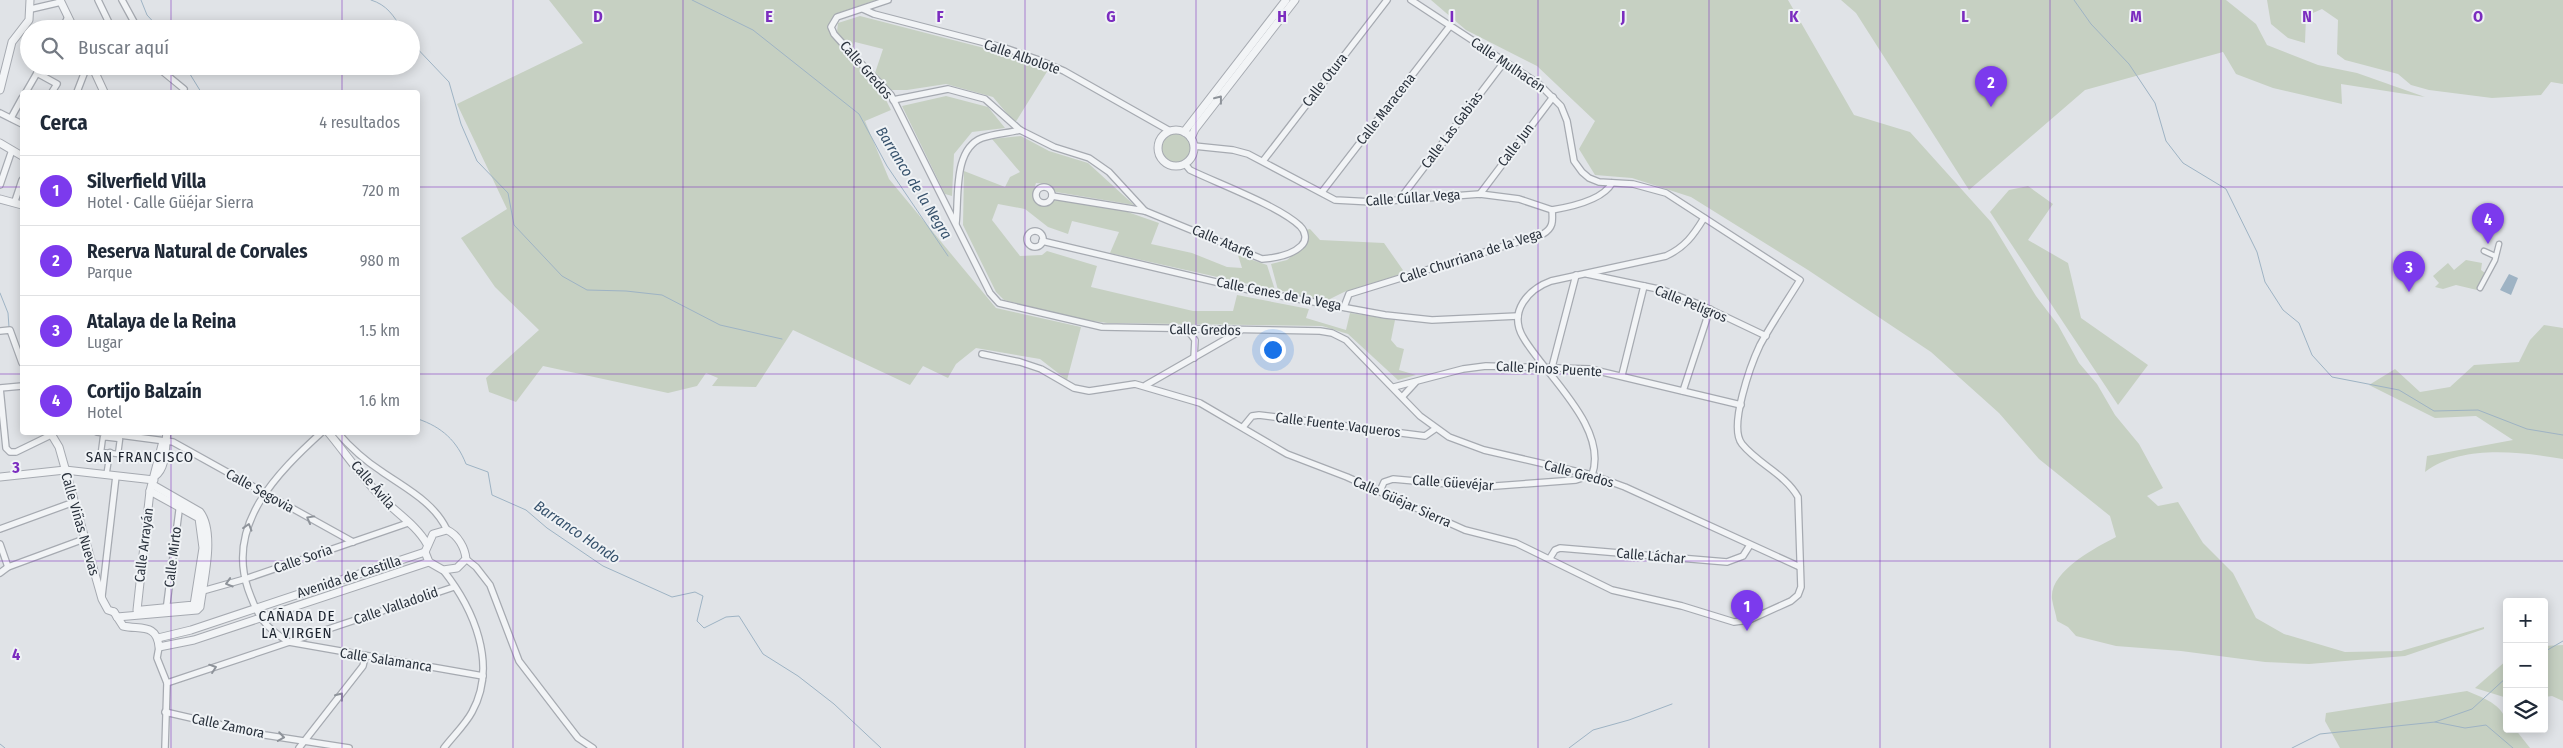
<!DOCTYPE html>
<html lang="es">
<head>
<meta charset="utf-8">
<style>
  :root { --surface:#fff; --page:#f6f6f7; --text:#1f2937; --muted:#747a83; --line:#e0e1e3; --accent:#7c3aed }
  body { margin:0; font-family:"Fira Sans Condensed",sans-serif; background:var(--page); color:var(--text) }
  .controls { position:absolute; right:15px; bottom:15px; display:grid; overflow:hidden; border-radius:5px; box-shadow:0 2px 12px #0003 }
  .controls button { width:45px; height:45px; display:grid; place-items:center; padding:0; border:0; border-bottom:1px solid var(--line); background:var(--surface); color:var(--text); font:25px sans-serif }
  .you { position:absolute; left:1272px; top:349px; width:18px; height:18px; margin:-12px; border:4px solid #fff; border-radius:50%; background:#1a73e8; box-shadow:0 0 0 8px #1a73e833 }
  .badge { display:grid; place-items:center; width:32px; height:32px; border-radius:50%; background:var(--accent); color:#fff; font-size:16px; font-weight:700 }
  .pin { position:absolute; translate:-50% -41px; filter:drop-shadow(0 1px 2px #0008) }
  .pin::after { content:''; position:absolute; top:26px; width:18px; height:15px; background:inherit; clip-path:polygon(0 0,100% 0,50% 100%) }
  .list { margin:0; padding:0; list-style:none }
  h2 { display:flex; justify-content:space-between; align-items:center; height:65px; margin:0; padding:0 20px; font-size:21px }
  h2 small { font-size:16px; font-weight:400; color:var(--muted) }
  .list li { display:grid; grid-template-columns:32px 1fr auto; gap:15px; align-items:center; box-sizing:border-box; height:70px; padding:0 20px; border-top:1px solid var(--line) }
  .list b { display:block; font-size:19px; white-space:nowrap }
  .list p { margin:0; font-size:16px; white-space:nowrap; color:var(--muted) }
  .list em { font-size:16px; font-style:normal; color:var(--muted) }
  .icon { flex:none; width:28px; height:28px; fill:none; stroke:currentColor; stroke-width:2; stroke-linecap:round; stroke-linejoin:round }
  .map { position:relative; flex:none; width:2563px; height:748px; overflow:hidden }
  .search { position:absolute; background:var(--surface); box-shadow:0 2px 12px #0003; left:20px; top:20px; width:400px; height:55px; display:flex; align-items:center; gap:12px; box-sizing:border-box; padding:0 18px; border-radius:28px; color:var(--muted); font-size:19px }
  .panel { position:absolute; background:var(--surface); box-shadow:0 2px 12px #0003; left:20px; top:90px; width:400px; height:345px; border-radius:5px }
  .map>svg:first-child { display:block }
  .green { fill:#c6d0c2 }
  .water { fill:#9eb3c4 }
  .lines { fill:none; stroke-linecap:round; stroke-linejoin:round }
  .stream { stroke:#9eb3c4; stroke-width:1 }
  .pedestrian-casing { stroke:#a6aab1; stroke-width:7 }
  .minor-casing { stroke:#a6aab1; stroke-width:8 }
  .tertiary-casing { stroke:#a6aab1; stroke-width:9 }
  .pedestrian { stroke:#f2f4f6; stroke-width:4.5 }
  .minor { stroke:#f2f4f6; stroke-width:5.5 }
  .tertiary { stroke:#f2f4f6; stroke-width:7 }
  .oneway { stroke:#8e939a }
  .grid { fill:none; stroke:#7b2cbf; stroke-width:1; stroke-opacity:0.55 }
  .labels { text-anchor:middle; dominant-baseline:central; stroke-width:4; stroke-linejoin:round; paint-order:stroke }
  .street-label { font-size:14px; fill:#2a323d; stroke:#eff2f5 }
  .water-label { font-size:15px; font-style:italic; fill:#38536d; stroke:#eff2f5 }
  .neighbourhood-label { font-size:15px; letter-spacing:1px; fill:#1c232e; stroke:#eff2f5 }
  .grid-label { font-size:16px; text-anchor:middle; font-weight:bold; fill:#7b2cbf; stroke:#eff2f5; stroke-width:4; stroke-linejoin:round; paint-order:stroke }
</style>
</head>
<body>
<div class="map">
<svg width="2563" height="748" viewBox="0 0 2563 748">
  <rect width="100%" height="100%" fill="#e0e3e7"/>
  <g class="green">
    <path d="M549,0H876L835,14L827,27L881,90L891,110L865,121L889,179L996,308L1081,327L1067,380L1040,359L976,348L956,364L948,378L923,366L910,385L793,330L756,387L712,386L718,378L706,373L697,386L668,393L543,366L516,402L489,392L486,378L539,330L495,287L461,238L507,209L457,104L583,43Z"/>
    <path d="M1431,0H1788L1854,115L1910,132L1991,222L2036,296L2058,325L2079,363L2097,384L2115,415L2139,444L2163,488L2147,496L2158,506L2178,502L2203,543L2233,573L2256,618L2284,634L2345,652L2401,651L2484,627V629L2405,656L2309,664L2265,662L2181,651L2116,646L2076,636L2068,627L2057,621C2056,614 2053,606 2052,599C2049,571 2097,547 2116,537L2110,516L2039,459L1999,413L1931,352L1808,270L1691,197L1632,178L1595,175L1579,149L1595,121L1537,66L1466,30Z"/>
    <path d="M1841,0H2226L2256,24L2267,45L2318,65L2357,73L2425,97L2341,84L2342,104L2273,88L2236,74L2223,52L2085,90L1969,190L1856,13Z"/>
    <path d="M2267,0H2563V84L2551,82L2541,95L2492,98L2429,90L2411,85L2398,74L2345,60L2337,54L2338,20L2322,9L2306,16L2305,43L2288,38L2271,24Z"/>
    <path d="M860,16L1019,57L1048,70L1015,123L993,97L946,84L907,90H891L875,73L883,49L855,42L853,50L837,32L838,23Z"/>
    <path d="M946,96L988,107L1005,128L972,132L954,154L952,196L945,194L902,106Z"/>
    <circle cx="1176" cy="148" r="15"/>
    <path d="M1021,136L1049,151L1088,163L1134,205L1056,192L1046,184L1036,183L1033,193L1038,204L1048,205L1056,200L1122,210L1159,223L1151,244L1192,253L1227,267L1242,268L1238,255L1267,265L1275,290L1110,253L1119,232L1072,221L1068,234L1048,227L1025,209L998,204L992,220L1020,256L1042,255L1047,251L1097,266L1091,287L1193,311H1233L1237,295L1309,309L1306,318L1346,330L1350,313L1395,320L1391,340L1397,347L1404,349L1399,370L1416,375L1398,380L1348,334L1322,326L1107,323L1080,319L1004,300L996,292L963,225L964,171L1005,187L1010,177L1020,172L992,139Z"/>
    <path d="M2028,186L2053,204L2028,240L2068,263L2081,318L2148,365L2118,405L1990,212L2009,190Z"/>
    <path d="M1310,229L1320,240L1384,243L1405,273L1344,292L1326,301L1278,290L1271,264L1287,260L1308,243L1306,230Z"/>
    <path d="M2466,260L2482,263L2481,270L2485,273L2477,290L2456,285L2443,289L2435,287L2439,283L2433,276L2448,263L2454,270Z"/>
    <path d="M2544,325L2563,328V459C2520,452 2462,444 2425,472L2427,456L2513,440L2476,416L2435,418L2369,385L2395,369L2420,392L2450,387L2474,365L2519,362L2530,340Z"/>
    <path d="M2563,645V701L2552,696L2544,697V646Z"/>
    <path d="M2507,660V698L2475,688Z"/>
    <path d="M2467,691C2486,699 2507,706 2507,729H2515L2530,748H2340L2325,721L2326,713Z"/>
  </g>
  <path class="water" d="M2509,274L2518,278L2511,295L2500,290Z"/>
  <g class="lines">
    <g class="stream">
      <path d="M141,0L147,15L160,29"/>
      <path d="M371,0C387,5 393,15 402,29"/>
      <path d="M692,0L753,30L859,114L887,166L948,256"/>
      <path d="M2074,0L2091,24L2129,64L2155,103L2166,141L2183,163L2226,189L2257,252L2265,282L2283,310L2299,323L2312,355L2332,377L2399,390L2434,411L2478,410L2527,429L2563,435"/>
      <path d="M411,42L449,82L461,124L477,161L508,193L514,225L562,276L587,290L626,291L662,295L720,325L782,339"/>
      <path d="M185,66L201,92"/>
      <path d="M0,293L8,313L9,327"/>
      <path d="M418,419C442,427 457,441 466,464L488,472L492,495L526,510L547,528L603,566L672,597L695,592L703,596L697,621L704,628L726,617L739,616L763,654L798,676L834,704L881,748"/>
      <path d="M2544,652L2563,641"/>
      <path d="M2435,722L2472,709L2507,677"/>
      <path d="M0,744L5,748"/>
      <path d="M1569,748L1593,730L1629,720L1672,704"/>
      <path d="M2292,748L2320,734L2435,722L2465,728L2486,725L2513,748"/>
    </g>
    <defs>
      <g id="pedestrian">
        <path d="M2484,251L2495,256"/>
        <path d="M2480,288L2495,260L2499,244"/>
        <path d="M103,437L120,439L118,454L101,452Z"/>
        <path d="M107,471L110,452"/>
      </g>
      <g id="minor">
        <path d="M98,0L112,29"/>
        <path d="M122,0L134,22V29"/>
        <path d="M888,0L837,17L831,27L834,34L853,55L891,95L990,293L999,303L1102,327L1320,331L1332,333L1346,340L1420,416L1449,437L1484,450L1592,475L1625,487L1800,567"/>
        <path d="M31,9L61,2"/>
        <path d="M863,9L874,14L1005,48L1036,59L1064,71L1170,131"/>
        <path d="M62,29L68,17"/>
        <path d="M156,66L184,89"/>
        <path d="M37,73L57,84L52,92"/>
        <path d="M26,92L41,66"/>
        <path d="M77,92L87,66"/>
        <path d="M893,100L948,89L985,99L1020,130L1054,147L1089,158L1109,172L1145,211"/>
        <path d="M0,113L22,124"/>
        <path d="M11,118L22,98"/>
        <path d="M1194,146L1233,150L1248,154L1335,200L1373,202L1480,194L1519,199L1552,210"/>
        <path d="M1263,161L1387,0"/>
        <path d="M0,185L12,150"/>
        <circle cx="1044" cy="195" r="8"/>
        <path d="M1322,192L1450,26"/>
        <path d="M1480,194L1553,97"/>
        <path d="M1052,196L1145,211L1262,259C1275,258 1292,255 1301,246C1308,240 1305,231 1300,226C1279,206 1219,184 1190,170L1185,164"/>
        <path d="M1400,199L1505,61"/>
        <path d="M15,201L22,180"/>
        <path d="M1552,210C1570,207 1603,200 1612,183"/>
        <path d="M956,223C959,197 953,149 982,138C993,134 1008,133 1020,130"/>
        <circle cx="1035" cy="239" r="8"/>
        <path d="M1042,241L1254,291L1385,315L1432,320L1518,316"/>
        <path d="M1587,274L1663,290L1703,306L1766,336"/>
        <path d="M1344,307L1349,294L1543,234C1553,228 1553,222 1552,210"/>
        <path d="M1187,329L1195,340L1194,358"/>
        <path d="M0,331L10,330L22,363"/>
        <path d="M982,354L1020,362L1041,369L1074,388L1089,391L1135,384L1200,403L1287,454L1347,477L1465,530L1516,543L1612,590L1682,606L1734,622L1749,620L1791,601L1798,595L1801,587L1798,497C1785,474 1758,464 1742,444C1728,427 1751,364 1760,345C1772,323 1787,301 1800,280L1666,193L1633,184L1599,182L1589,178L1582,172L1574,161L1567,121L1561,106L1539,84L1411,0"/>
        <path d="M1552,367L1576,275"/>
        <path d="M1622,375L1644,286"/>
        <path d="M1146,385L1240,331"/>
        <path d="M22,386L0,388L6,448L10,452H16L51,435"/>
        <path d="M1394,387L1463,369L1486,366L1590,369L1741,405"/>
        <path d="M1683,391L1710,309"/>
        <path d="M1403,396L1415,383"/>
        <path d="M1243,427L1252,416L1259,415L1425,436L1435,429"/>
        <path d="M97,432L173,442L353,542"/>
        <path d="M322,432C277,473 226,524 248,589C258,617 264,627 289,642L483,676"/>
        <path d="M337,432C350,447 364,460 381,471C405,488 434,502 447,530"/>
        <path d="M1380,491L1384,482L1393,479L1482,487L1576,480L1592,475C1609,427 1544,374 1523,337C1508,311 1529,289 1551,281L1666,256C1685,247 1693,236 1704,218"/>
        <path d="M0,529L74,502"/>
        <path d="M0,544L8,567"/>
        <path d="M1550,558L1555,550L1560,548L1727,562L1743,556L1750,545"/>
        <path d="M466,559L476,567L490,585L519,661L578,738L593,748"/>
        <path d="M443,570C474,609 498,665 472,712C465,725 453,736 444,748"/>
        <path d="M0,573L8,567L84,539"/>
        <path d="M199,592L245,579L408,523"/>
        <path d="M102,596L116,476"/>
        <path d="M166,611L180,503"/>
        <path d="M159,647L157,658L167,683L165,748"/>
        <path d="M167,683L454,587"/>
        <path d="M165,712L265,735L349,748"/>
        <path d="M299,748L363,666L365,657"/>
      </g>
      <g id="tertiary">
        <path d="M60,0L74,29"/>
        <path d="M92,66L104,92"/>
        <path d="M0,90L12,42L29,20L30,0"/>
        <circle cx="1176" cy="148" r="18"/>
        <path d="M1184,132L1286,0"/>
        <path d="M1191,138L1195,129L1295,0"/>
        <path d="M0,143L22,156"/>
        <path d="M0,199L22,205"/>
        <path d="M50,432L59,447L102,599L108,610L114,612"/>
        <path d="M328,432C347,455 363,479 383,499C398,514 417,526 427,544"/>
        <path d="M155,476C167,468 165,445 167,432"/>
        <path d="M0,477L65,470L154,480"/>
        <path d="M447,530C458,535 465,548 466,559L457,568L443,570L429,562L425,552L433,534Z"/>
        <path d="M137,610L150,491L162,445L166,441"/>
        <path d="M142,610L194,605L203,548L199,518L150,491"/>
        <path d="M114,612L123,626C140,630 157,623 159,647L194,640L429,562"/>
        <path d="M117,617L197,610L200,607C203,583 216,533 200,512L153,485"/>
        <path d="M158,638L191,630L425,552"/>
      </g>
    </defs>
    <use href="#pedestrian" class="pedestrian-casing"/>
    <use href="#minor" class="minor-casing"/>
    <use href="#tertiary" class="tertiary-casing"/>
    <use href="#pedestrian" class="pedestrian"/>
    <use href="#minor" class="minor"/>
    <use href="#tertiary" class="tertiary"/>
  </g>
  <defs><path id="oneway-chevron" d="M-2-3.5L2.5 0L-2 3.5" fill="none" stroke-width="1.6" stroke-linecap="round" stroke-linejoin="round" transform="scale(1.25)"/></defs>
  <g class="oneway">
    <use href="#oneway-chevron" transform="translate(1219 99) rotate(-52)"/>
    <use href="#oneway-chevron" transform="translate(310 519) rotate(-151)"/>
    <use href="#oneway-chevron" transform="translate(248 527) rotate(-73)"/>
    <use href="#oneway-chevron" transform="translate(229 583) rotate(163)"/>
    <use href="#oneway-chevron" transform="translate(213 668) rotate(-19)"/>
    <use href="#oneway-chevron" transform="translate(340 696) rotate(-52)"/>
    <use href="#oneway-chevron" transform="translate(281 737) rotate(9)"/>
  </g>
  <path class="grid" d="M171,0V29M342,0V29M513,0V748M683,0V748M854,0V748M1025,0V748M1196,0V748M1367,0V748M1538,0V748M1709,0V748M1880,0V748M2050,0V748M2221,0V748M2392,0V748M171,66V92M342,66V92M0,187H22M418,187H2563M0,374H22M418,374H2563M171,432V748M342,432V748M0,561H2563"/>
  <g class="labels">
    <g class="street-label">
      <text transform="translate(1022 57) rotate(19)">Calle Albolote</text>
      <text transform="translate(1508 65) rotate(34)">Calle Mulhacén</text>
      <text transform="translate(866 70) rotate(49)">Calle Gredos</text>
      <text transform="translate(1325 80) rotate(-52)">Calle Otura</text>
      <text transform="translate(1386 109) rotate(-52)">Calle Maracena</text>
      <text transform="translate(1452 130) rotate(-53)">Calle Las Gabias</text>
      <text transform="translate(1516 145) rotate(-53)">Calle Jun</text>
      <text transform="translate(1413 198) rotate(-4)">Calle Cúllar Vega</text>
      <text transform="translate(1223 242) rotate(23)">Calle Atarfe</text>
      <text transform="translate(1471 256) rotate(-18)">Calle Churriana de la Vega</text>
      <text transform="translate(1279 294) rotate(11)">Calle Cenes de la Vega</text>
      <text transform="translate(1691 304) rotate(22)">Calle Peligros</text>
      <text transform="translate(1205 330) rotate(1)">Calle Gredos</text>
      <text transform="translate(1549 369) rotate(3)">Calle Pinos Puente</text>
      <text transform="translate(1338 425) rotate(7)">Calle Fuente Vaqueros</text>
      <text transform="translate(1579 474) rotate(15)">Calle Gredos</text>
      <text transform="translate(1453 483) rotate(4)">Calle Güevéjar</text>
      <text transform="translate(373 485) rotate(49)">Calle Ávila</text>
      <text transform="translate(260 491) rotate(29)">Calle Segovia</text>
      <text transform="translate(1402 502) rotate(24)">Calle Güéjar Sierra</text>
      <text transform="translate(80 524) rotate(74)">Calle Viñas Nuevas</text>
      <text transform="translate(144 545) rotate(-83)">Calle Arrayán</text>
      <text transform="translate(1651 556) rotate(5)">Calle Láchar</text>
      <text transform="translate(173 557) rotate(-83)">Calle Mirto</text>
      <text transform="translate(303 559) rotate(-19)">Calle Soria</text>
      <text transform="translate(349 577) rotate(-18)">Avenida de Castilla</text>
      <text transform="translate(396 606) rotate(-19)">Calle Valladolid</text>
      <text transform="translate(386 660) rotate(9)">Calle Salamanca</text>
      <text transform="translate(228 726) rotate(12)">Calle Zamora</text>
    </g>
    <g class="water-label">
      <text transform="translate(914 183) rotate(58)">Barranco de la Negra</text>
      <text transform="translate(577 532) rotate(34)">Barranco Hondo</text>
    </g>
    <g class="neighbourhood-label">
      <text x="140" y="457">SAN FRANCISCO</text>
      <text x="297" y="616">CAÑADA DE<tspan x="297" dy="17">LA VIRGEN</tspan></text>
    </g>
  </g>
  <g class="grid-label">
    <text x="598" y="22">D</text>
    <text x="769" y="22">E</text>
    <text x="940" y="22">F</text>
    <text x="1111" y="22">G</text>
    <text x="1282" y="22">H</text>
    <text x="1452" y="22">I</text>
    <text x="1623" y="22">J</text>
    <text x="1794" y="22">K</text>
    <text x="1965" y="22">L</text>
    <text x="2136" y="22">M</text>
    <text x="2307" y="22">N</text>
    <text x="2478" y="22">O</text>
    <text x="16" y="473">3</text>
    <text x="16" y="660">4</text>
  </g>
</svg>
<div class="controls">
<button>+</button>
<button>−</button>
<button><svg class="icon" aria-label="layers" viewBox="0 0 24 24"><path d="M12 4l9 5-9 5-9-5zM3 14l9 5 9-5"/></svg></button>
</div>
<div class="you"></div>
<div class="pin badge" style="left:1747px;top:631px">1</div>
<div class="pin badge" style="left:1991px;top:107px">2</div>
<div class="pin badge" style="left:2409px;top:292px">3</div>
<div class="pin badge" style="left:2488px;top:244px">4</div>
<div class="search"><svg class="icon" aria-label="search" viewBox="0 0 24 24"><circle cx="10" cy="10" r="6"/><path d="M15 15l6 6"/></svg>Buscar aquí</div>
<section class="panel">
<h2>Cerca<small>4 resultados</small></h2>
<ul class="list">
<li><span class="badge">1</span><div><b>Silverfield Villa</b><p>Hotel · Calle Güéjar Sierra</p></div><em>720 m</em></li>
<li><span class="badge">2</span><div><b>Reserva Natural de Corvales</b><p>Parque</p></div><em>980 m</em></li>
<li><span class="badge">3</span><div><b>Atalaya de la Reina</b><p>Lugar</p></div><em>1.5 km</em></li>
<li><span class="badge">4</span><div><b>Cortijo Balzaín</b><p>Hotel</p></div><em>1.6 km</em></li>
</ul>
</section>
</div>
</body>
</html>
